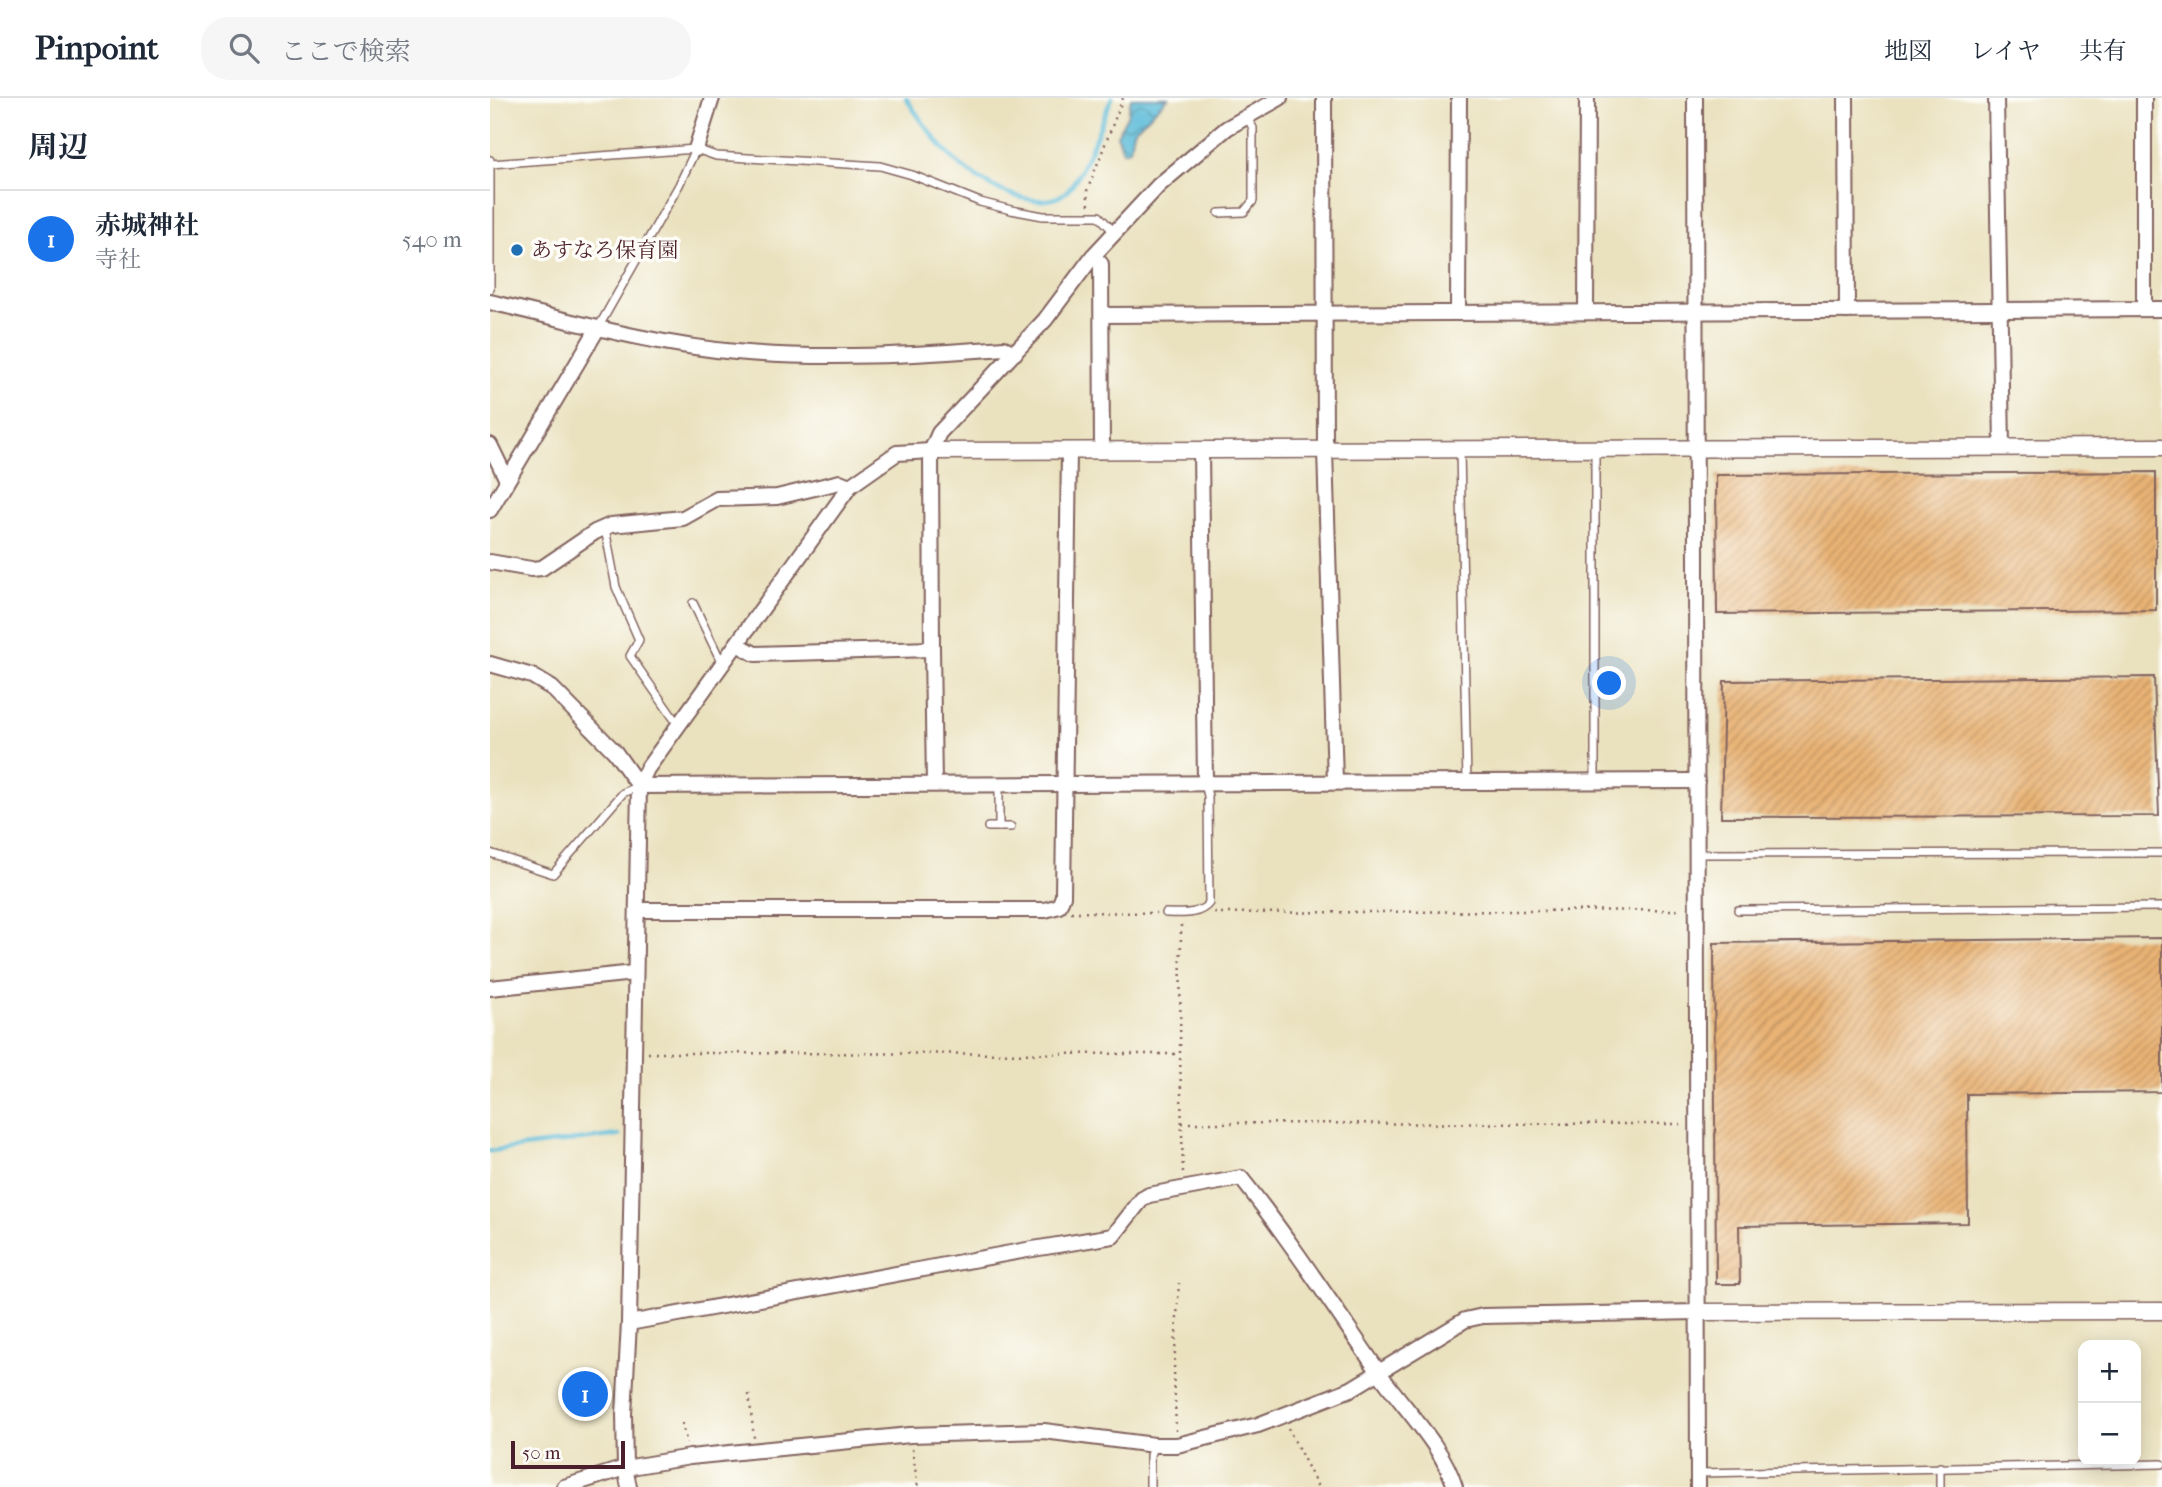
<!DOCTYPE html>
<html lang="ja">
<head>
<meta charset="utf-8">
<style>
  :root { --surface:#fff; --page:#f6f6f7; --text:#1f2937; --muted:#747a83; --line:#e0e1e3; --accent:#1a73e8 }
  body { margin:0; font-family:"IM FELL French Canon","Noto Serif JP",serif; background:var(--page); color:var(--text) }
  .controls { position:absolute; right:21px; bottom:21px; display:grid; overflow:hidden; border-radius:14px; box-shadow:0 4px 18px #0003 }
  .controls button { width:63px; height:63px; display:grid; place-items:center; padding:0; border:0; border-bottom:2px solid var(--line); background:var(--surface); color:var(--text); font:35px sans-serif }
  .scale { position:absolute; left:21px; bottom:18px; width:114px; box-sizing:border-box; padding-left:7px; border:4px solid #4a1f2b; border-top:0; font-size:19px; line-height:24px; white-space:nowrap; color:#4a1f2b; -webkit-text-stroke:5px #fdfcf7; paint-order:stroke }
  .you { position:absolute; left:1120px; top:586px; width:24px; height:24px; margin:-18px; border:5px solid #fff; border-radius:50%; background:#1a73e8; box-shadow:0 0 0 10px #1a73e833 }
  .badge { display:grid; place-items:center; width:46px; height:46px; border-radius:50%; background:var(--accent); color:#fff; font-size:23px; font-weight:700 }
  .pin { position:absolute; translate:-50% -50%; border:4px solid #fff; box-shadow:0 2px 7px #0006 }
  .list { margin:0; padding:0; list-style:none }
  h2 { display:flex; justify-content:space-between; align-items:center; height:91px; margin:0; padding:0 28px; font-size:30px }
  h2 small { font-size:23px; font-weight:400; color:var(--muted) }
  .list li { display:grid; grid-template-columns:46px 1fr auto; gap:21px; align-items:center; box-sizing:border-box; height:98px; padding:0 28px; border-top:2px solid var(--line) }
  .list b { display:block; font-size:26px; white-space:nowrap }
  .list p { margin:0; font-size:23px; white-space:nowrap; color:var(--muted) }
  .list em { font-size:23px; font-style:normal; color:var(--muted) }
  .icon { flex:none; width:38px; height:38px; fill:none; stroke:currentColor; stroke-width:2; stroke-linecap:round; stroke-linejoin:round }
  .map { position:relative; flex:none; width:1672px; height:1389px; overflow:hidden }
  header { display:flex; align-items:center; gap:42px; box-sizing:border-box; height:98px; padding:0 35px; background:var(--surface); border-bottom:2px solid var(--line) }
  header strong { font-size:33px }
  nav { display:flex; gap:38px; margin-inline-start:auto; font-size:24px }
  .search { width:490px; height:63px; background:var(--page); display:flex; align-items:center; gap:18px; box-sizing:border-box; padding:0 24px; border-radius:28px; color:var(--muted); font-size:26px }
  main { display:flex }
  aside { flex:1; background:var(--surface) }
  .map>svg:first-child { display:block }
  .water { fill:url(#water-waves); stroke:#526e82; stroke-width:2 }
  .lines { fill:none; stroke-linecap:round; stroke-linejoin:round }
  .stream { stroke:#5abcd9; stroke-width:4.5 }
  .building { fill:url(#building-hatch) }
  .service-casing { stroke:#82635e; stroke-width:10 }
  .minor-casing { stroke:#82635e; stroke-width:18 }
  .tertiary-casing { stroke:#82635e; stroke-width:19 }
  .path { stroke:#82635e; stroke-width:2.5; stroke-dasharray:2 5; stroke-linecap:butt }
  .service { stroke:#fff; stroke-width:7 }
  .minor { stroke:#fff; stroke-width:14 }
  .tertiary { stroke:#fff; stroke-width:16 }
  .poi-dot { fill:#1f6fb2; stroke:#fdfcf7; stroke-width:2.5 }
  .labels { text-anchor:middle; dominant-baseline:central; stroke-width:7; stroke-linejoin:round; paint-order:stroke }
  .poi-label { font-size:21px; fill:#4a1f2b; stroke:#fdfcf7; text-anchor:start }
</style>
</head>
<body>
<header>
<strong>Pinpoint</strong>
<div class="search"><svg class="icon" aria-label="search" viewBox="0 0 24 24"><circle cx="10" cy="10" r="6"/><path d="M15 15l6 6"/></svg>ここで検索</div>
<nav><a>地図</a><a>レイヤ</a><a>共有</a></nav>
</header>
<main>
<aside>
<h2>周辺<small></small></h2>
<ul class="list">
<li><span class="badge">1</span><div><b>赤城神社</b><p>寺社</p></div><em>540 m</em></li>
</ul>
</aside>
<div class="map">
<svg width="1672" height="1389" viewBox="0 0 1672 1389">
  <defs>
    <pattern id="water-waves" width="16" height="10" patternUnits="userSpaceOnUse" patternTransform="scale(1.75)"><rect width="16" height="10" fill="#5abcd9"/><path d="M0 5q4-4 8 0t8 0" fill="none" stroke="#4c98b0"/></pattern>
    <pattern id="building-hatch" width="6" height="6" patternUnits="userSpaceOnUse" patternTransform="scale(1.75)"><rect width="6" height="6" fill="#e9b374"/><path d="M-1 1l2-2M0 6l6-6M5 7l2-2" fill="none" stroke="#bf915f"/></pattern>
  </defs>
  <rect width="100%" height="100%" fill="#fdfcf7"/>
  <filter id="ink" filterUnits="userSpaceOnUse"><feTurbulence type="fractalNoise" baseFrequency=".0143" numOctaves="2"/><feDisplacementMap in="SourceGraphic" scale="14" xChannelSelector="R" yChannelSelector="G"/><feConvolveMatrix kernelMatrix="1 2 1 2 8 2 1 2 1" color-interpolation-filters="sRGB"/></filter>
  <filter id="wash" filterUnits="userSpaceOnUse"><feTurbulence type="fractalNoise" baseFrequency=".00686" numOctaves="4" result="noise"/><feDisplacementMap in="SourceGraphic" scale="28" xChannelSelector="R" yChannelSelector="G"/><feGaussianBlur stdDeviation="1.57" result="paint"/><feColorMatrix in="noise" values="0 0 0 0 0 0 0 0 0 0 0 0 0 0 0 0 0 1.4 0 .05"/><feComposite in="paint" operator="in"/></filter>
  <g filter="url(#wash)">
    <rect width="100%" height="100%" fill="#eae1be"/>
    <path class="water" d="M641,0H678L643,33L640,51L633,53L627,37L638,16Z"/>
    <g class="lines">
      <g class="stream">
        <path d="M416,0C431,23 449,49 470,67C493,87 557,122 581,88C596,68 611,24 622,0"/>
        <path d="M0,1053L129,1037"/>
      </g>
    </g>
    <g id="blocks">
      <g class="building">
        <path d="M1666,374V512L1227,516L1226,377Z"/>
        <path d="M1664,579L1669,718L1231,719L1234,583Z"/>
        <path d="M1672,840V994L1477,996L1478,1125L1249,1128L1250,1186H1226L1224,845Z"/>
      </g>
    </g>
  </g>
  <g filter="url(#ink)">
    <use href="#blocks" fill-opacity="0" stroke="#82635e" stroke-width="2"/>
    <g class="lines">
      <defs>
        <g id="service">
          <path d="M0,66L206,51L226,58L390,68L422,77L490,104L521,112L553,118H609L625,135"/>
          <path d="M729,115L754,114L763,103V30L756,17"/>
          <path d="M0,191V62"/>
          <path d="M108,230L189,87L206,51"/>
          <path d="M970,352L977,684"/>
          <path d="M115,430L126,489L149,542L140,558L189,628"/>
          <path d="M203,505L229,559L235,564"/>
          <path d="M1105,683V351"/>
          <path d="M509,687V729"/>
          <path d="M498,729H521"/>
          <path d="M0,755L63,776L133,695L149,688"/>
          <path d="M1207,756L1672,755"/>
          <path d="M1248,812L1672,809"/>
          <path d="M676,815C690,815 709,818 719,805L718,698L715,686"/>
          <path d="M1450,1369V1389"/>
          <path d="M1208,1375L1672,1366"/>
          <path d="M660,1389V1357L664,1347"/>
        </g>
        <g id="minor">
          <path d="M834,0L835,352L845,684"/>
          <path d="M1205,0L1208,1389"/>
          <path d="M1356,0L1357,213"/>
          <path d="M1506,0L1512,349"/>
          <path d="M1654,0V211"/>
          <path d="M206,51L222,0"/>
          <path d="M603,158L611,166L612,353"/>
          <path d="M0,204C81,223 164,247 246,254C335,262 425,257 514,250L525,255"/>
          <path d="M1096,214L1097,0"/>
          <path d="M968,215L969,0"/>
          <path d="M613,217L1672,211"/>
          <path d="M0,347L17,382"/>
          <path d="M711,352L715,685"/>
          <path d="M0,412L108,230"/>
          <path d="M0,464L41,471L52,470L105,434L121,427L193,420L227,401L287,399L350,384L360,388"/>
          <path d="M247,546L265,556L442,551L444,686"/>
          <path d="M442,551L441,353L449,335L555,222L603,158L669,87L737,30L790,0"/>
          <path d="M0,566L42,578L62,590L125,654L149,688"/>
          <path d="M149,688L1207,683"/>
          <path d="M148,812H555L569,808L573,798L579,353"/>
          <path d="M0,890L144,875"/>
          <path d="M139,1225L537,1152L623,1138L652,1101L659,1097L751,1080C800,1142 843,1208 888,1273C913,1310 952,1346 965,1389"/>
          <path d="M74,1389L135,1370L200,1359L420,1337L554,1333L664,1347H687L768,1327L861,1291L975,1222L993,1218L1208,1214"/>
          <path d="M139,1389L135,1370L134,1316L139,1225L149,688L157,671L360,388L407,355L441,353"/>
        </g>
        <g id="tertiary">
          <path d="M441,353L1672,349"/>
          <path d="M1208,1214L1672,1213"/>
        </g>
      </defs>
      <use href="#service" class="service-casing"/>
      <use href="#minor" class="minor-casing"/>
      <use href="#tertiary" class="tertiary-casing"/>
      <g class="path">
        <path d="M599,107L597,93L633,0"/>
        <path d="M581,814L666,815"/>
        <path d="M724,815L1193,812"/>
        <path d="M691,827L690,956L693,1075"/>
        <path d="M158,955L690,956"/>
        <path d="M692,1025L1192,1026"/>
        <path d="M259,1296L264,1340"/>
        <path d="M192,1325L197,1346"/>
        <path d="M798,1330L828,1389"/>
        <path d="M686,1333L684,1271L689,1185"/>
        <path d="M422,1351L428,1389"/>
      </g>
      <use href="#service" class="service"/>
      <use href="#minor" class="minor"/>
      <use href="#tertiary" class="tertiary"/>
    </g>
  </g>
  <circle class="poi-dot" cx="27" cy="152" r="7"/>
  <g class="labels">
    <g class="poi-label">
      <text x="41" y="152">あすなろ保育園</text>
    </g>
  </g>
</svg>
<div class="controls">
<button>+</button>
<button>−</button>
</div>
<div class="scale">50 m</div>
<div class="you"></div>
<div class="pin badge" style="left:95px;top:1296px">1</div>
</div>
</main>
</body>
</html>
